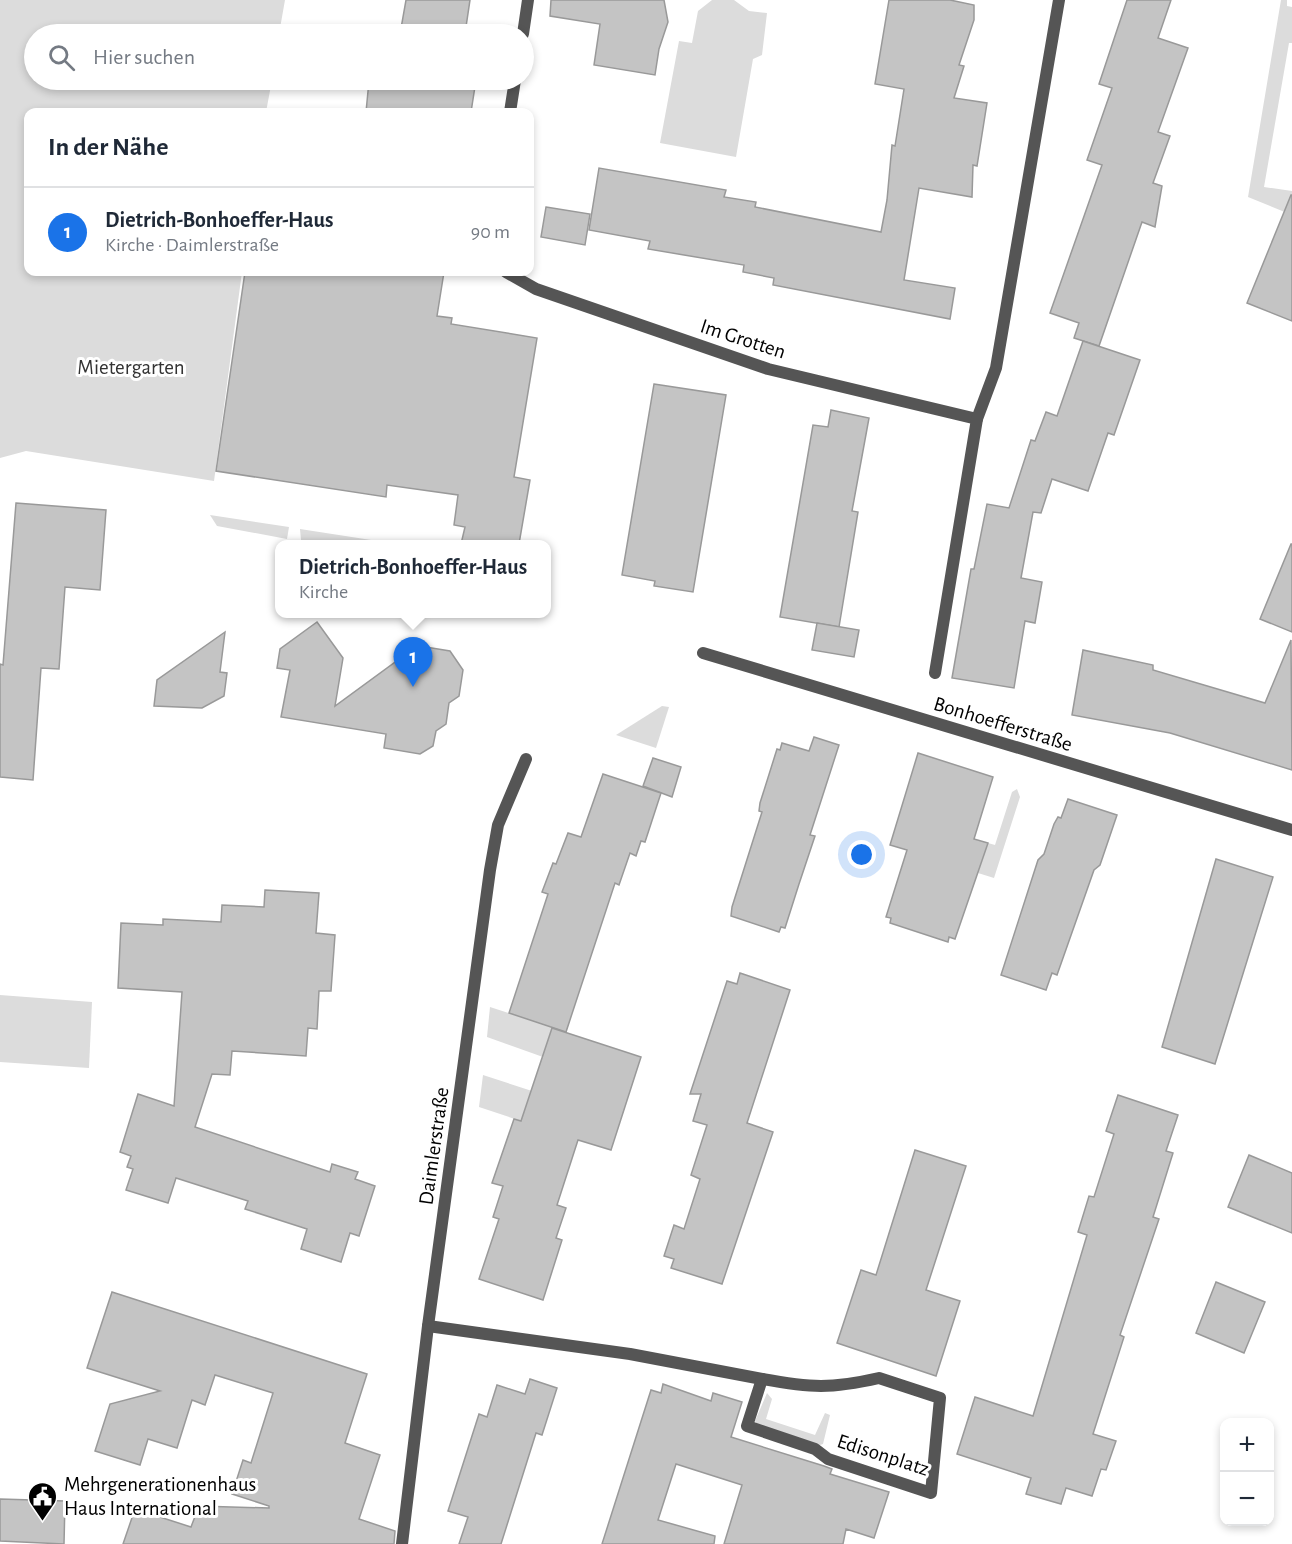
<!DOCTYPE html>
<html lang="de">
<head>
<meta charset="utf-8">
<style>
  :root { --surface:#fff; --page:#f2f2f3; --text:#1f2937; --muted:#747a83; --line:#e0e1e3; --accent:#1a73e8 }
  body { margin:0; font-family:"Alegreya Sans",sans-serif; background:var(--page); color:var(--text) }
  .controls { position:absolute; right:18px; bottom:18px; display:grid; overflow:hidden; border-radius:12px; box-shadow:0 3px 9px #0003 }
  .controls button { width:54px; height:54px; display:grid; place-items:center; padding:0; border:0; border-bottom:2px solid var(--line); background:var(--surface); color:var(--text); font:30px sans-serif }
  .you { position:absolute; left:862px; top:855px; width:21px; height:21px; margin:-15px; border:4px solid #fff; border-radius:50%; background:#1a73e8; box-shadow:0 0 0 9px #1a73e833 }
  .badge { display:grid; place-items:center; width:39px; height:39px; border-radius:50%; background:var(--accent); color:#fff; font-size:20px; font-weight:700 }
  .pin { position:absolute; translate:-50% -50px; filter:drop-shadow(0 2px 3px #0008) }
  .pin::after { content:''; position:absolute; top:32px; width:21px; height:18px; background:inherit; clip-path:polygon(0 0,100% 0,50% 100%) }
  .popup { position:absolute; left:275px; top:540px; width:276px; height:78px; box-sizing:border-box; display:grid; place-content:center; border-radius:12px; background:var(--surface); filter:drop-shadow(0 2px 4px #0005); font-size:20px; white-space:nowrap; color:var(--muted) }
  .popup b { font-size:22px; color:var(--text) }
  .popup::after { content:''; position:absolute; left:50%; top:100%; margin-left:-12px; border:12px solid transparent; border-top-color:var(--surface) }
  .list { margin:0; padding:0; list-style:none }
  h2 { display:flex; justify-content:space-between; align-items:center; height:78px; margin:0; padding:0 24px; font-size:26px }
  h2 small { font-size:20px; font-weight:400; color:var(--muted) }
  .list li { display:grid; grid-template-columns:39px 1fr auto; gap:18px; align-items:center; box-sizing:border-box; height:90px; padding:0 24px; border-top:2px solid var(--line) }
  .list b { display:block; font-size:22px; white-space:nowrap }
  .list p { margin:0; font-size:20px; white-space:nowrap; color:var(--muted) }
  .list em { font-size:20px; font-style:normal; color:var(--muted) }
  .icon { flex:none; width:33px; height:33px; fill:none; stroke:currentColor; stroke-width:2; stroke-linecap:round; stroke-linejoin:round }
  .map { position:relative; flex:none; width:1292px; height:1544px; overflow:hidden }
  .search { position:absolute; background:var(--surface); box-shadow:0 3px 9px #0003; left:24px; top:24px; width:510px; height:66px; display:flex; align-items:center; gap:15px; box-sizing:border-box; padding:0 21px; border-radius:33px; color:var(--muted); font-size:22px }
  .panel { position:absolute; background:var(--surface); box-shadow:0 3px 9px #0003; left:24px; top:108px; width:510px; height:168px; border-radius:12px }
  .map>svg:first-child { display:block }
  .green { fill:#dcdcdc }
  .building { fill:#c4c4c4; stroke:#999; stroke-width:1.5 }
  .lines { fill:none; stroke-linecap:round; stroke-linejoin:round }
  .minor { stroke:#555; stroke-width:12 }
  .labels { text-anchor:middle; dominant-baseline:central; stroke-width:6; stroke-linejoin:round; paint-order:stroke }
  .street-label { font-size:21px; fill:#000; stroke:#fff }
  .park-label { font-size:21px; fill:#333; stroke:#fff }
  .poi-label { font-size:21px; fill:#000; stroke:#fff; text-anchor:start }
</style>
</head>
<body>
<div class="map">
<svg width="1292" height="1544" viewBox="0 0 1292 1544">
  <rect width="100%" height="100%" fill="#fff"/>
  <g class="green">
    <path d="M0,0H285L279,34H34V80H272L266,112H28V272H242L214,481L26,451L0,458Z"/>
    <path d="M712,0H734L749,11L767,13L762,55L753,59L736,157L660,143L679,41L692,43L698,11Z"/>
    <path d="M1281,0H1287V6L1292,7V43H1289L1264,187L1292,191V215L1248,197Z"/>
    <path d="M210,515L289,527L287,539L217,526Z"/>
    <path d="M300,529L397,544H329L301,540Z"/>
    <path d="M662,706L669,707L656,748L616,735Z"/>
    <path d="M1017,789L1020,797L994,878L978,873L988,843L995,845L1012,792Z"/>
    <path d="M0,995L92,1002L89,1068L0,1062Z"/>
    <path d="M490,1007L552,1027L543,1057L487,1037Z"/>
    <path d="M483,1075L532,1091L521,1121L479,1107Z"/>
    <path d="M767,1393L772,1399L766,1419L815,1435L825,1413L830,1415L823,1444L820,1445L757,1424L755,1421Z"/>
  </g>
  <g class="building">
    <path d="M406,0H470L466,27L484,30L483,34H400Z"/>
    <path d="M551,0H664L668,22L659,49L655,75L594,65L600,24L550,16Z"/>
    <path d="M889,0H950L974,5V20L959,65L964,66L954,98L987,103L977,166L973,165L972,197L919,188L904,280L955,288L950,319L773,285L774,278L743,272L744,265L648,249L650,241L589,230L599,168L726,190L724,197L756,202L755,207L881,232L887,200L892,145L895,146L904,89L875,84Z"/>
    <path d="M1127,0H1171L1158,38L1188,48L1158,132L1170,136L1153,183L1162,186L1155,227L1142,222L1099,346L1074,338L1079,323L1050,313L1102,165L1087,160L1112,88L1099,84Z"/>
    <path d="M392,80H476L471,112H366L369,81L392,84Z"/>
    <path d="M1291,195H1292V321L1247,303Z"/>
    <path d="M546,207L590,214L585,245L541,237Z"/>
    <path d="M245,272H444L437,316L452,318L451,324L537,338L514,477L530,480L519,544H461L465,527L454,525L458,495L387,485L386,497L216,471Z"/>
    <path d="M1083,341L1140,360L1114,435L1108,433L1088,491L1052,479L1041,513L1033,512L1021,578L1042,582L1035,623L1025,621L1014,688L952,678L971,569H974L987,504L1009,508L1031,440L1035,441L1046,412L1057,416Z"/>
    <path d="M654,384L726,395L693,592L654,586L655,581L622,575Z"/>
    <path d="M831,410L869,418L852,511L858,512L839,627L780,617L813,425L828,427Z"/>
    <path d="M16,503L106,510L100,590L65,587L59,669L41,668L33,780L0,777V664L3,665Z"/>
    <path d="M1291,544H1292V632L1260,619Z"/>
    <path d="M317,622L343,658L335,706L406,654L408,644L450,651L463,670L459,696L449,703L446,724L436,731L433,746L420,754L384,748L386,734L281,717L290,670L277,668L280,649Z"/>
    <path d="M817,623L859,630L854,657L812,650Z"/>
    <path d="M225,632L220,672L227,673L224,696L202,708L154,706L157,680Z"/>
    <path d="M1291,640L1292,770L1170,733L1072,715L1083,650L1153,665V670L1265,703Z"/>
    <path d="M814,737L839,745L810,835L815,836L799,884L785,928L781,927L779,932L731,916L732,907L762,812L759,811L760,803L777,749L780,750L782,743L809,751Z"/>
    <path d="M918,753L993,777L974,839L988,843L955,939L949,937L948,942L890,923L891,918L886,917L907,850L890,845Z"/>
    <path d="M653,758L681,767L672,797L643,786Z"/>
    <path d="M603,774L661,793L645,842L641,841L636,856L630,853L619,885L615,883L566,1032L509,1013L548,894L542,892L553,863L556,864L568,833L581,837Z"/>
    <path d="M1068,799L1117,815L1100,865L1094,870L1057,975L1052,973L1046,990L1001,975L1038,860L1044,854L1054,824L1058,817L1061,818Z"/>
    <path d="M1216,859L1273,877L1215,1064L1162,1047Z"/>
    <path d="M265,890L319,893L316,933L335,935L331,991H319L317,1029L308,1028L306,1056L232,1051L230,1075L212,1074L195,1127L330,1172L332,1164L358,1172L355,1179L375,1186L359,1236L350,1233L341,1262L301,1249L307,1229L245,1209L248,1201L176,1178L168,1203L126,1190L133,1169L127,1167L131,1156L120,1152L138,1094L174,1106L182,992L118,988L121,923L163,925V919L221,922L222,905L264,907Z"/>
    <path d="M740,973L790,990L747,1123L773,1132L722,1284L671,1268L674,1259L664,1256L674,1225L684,1229L700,1179L691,1175L707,1125L693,1121L701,1094H690L727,981L737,984Z"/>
    <path d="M552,1028L641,1057L611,1150L578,1140L557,1205L566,1208L556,1238L562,1240L543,1300L479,1279L499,1219L493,1217L503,1186L492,1183L514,1119L521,1121Z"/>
    <path d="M1118,1095L1178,1115L1166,1151L1173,1153L1153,1217L1159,1219L1120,1335L1124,1337L1093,1434L1116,1441L1106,1470L1101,1469L1092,1496L1066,1488L1061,1504L1026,1494L1031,1478L957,1454L975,1397L1033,1416L1087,1235L1078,1232L1089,1196L1094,1197L1114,1134L1106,1131Z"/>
    <path d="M915,1150L966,1166L926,1290L960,1301L936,1376L837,1343L861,1270L876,1275Z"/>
    <path d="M1249,1155L1292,1173V1233L1228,1207Z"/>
    <path d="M1216,1282L1265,1302L1244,1353L1196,1333Z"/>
    <path d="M112,1292L367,1374L345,1443L380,1455L359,1519L395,1531L394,1544H123L135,1509L191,1527L199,1506L269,1508V1506L232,1494L243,1460L251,1463L273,1393L215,1375L205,1405L192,1400L177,1448L148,1439L140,1465L95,1451L110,1404L160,1391L87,1368Z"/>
    <path d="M530,1379L557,1388L542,1435L536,1433L501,1544H459L468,1517L448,1511L479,1414L487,1417L497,1385L525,1394Z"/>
    <path d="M663,1384L711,1401L713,1393L742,1402L731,1437L824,1466L832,1469L830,1474L889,1492L874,1538L846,1529L843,1544H724L742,1485L676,1464L658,1520L715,1536L714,1544H602L651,1390L661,1393Z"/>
    <path d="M0,1499L65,1501L64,1544L0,1541Z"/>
  </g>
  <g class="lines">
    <g class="minor">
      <path d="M523,34L528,0"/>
      <path d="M510,112L515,80"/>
      <path d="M506,272L536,289L768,369L977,419"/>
      <path d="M703,653L1292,830"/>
      <path d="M935,673L977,419L996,368L1059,0"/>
      <path d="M428,1326L630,1354L762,1379"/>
      <path d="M879,1378L940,1398L931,1493L828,1459L815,1449L747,1426L762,1379C811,1388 831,1389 879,1378Z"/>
      <path d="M402,1544L428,1326L490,870L498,825L526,759"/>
    </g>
  </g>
  <defs>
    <symbol id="civic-pin" viewBox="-11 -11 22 30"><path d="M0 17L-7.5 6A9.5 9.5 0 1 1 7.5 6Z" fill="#000" stroke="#fff"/><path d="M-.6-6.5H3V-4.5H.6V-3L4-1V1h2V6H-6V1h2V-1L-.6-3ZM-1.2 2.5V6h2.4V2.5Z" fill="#fff"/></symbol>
  </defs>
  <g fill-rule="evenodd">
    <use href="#civic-pin" x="26" y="1480" width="33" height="45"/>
  </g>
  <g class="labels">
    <g class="street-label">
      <text transform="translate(743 339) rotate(18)">Im Grotten</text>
      <text transform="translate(1003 724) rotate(17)">Bonhoefferstraße</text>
      <text transform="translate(434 1146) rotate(-82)">Daimlerstraße</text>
      <text transform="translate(883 1455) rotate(18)">Edisonplatz</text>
    </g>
    <g class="park-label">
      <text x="131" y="367">Mietergarten</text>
    </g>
    <g class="poi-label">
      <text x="64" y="1484">Mehrgenerationenhaus<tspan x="64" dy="24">Haus International</tspan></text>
    </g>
  </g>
</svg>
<div class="controls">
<button>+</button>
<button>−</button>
</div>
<div class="you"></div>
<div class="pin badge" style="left:413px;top:687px">1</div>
<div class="popup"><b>Dietrich-Bonhoeffer-Haus</b>Kirche</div>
<div class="search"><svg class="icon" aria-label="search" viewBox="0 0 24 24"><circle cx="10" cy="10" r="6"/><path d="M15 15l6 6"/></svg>Hier suchen</div>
<section class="panel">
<h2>In der Nähe<small></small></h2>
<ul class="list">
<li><span class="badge">1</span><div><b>Dietrich-Bonhoeffer-Haus</b><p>Kirche · Daimlerstraße</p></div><em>90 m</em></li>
</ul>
</section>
</div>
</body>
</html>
